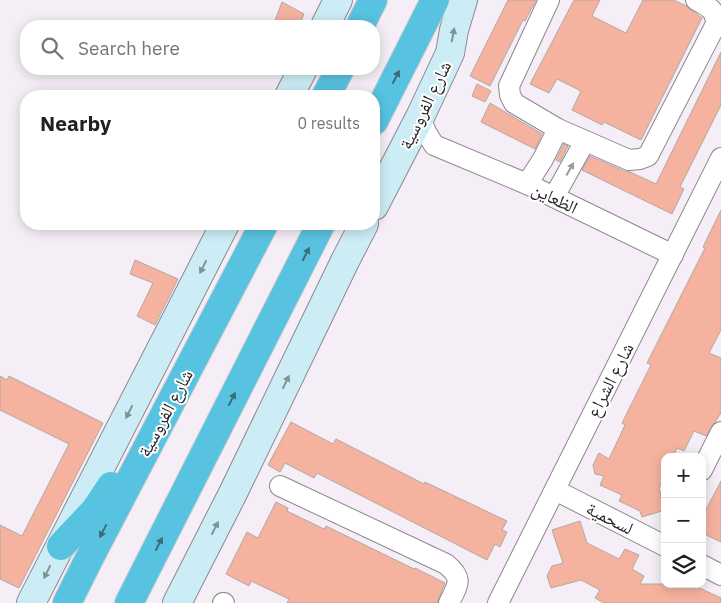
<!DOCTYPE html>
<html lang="en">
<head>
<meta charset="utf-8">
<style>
  :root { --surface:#fff; --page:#f2f2f2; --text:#202124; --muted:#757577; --line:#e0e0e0 }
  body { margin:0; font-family:"IBM Plex Sans","Noto Naskh Arabic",sans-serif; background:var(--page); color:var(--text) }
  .controls { position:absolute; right:15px; bottom:15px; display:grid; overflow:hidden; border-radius:10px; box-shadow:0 2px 12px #0003 }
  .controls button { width:45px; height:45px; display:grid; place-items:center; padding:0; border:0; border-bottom:1px solid var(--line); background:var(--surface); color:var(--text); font:25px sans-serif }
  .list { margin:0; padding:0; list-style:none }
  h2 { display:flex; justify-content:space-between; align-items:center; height:65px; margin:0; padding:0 20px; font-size:21px }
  h2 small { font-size:16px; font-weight:400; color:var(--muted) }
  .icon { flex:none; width:28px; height:28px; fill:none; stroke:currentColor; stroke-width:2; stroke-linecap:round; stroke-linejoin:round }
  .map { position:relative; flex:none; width:721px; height:603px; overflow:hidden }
  .search { position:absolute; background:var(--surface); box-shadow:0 2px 12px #0003; left:20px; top:20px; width:360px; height:55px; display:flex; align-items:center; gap:12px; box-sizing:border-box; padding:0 18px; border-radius:20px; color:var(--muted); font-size:19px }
  .panel { position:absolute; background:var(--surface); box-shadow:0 2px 12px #0003; left:20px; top:90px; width:360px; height:140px; border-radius:20px }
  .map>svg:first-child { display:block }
  .building { fill:#f5b39f; stroke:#b1a8a5 }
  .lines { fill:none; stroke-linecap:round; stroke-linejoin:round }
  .street-casing { stroke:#8d878e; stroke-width:22 }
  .secondary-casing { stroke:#8d878e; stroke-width:30 }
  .highway-casing { stroke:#cfcfcf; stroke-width:30 }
  .street { stroke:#fff; stroke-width:20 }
  .secondary { stroke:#cdedf6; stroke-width:28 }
  .highway { stroke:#58c3e0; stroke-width:28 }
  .oneway { fill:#819298 }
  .oneway2 { fill:#3c6b7a }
  .oneway3 { fill:#9d9c9d }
  .labels { text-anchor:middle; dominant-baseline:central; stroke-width:4; stroke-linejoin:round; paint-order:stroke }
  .street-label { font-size:18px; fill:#252326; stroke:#fff }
</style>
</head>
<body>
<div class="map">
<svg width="721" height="603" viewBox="0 0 721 603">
  <rect width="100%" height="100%" fill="#f5eef6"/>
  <g class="building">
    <path d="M508,0H536L525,21L523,20L490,86L470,76Z"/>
    <path d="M574,0H600L592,16L626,33L643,0H674L686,6L702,18L641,140L604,122L602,125L572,110L581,91L557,79L549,93L530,84Z"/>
    <path d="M282,2L304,14L299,26H273Z"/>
    <path d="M721,52V105L680,187L684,189L672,214L582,170L590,156L624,171L630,172L656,184Z"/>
    <path d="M477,84L491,91L485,102L472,96Z"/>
    <path d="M490,103L542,134L535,149L481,122Z"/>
    <path d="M564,144L568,146L560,162L556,160Z"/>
    <path d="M721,210V330L709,353L721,358V413L706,436L694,431L684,451L677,448L673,457H665V475L659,488L665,510L642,517L640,511L619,501L622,495L600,485L604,476L595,474L593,465L599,453L609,459L625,425L622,423L651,365L647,363L705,248L703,247Z"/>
    <path d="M135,260L178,279L155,325L137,316L153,283L130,274Z"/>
    <path d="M0,376L7,380L9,376L103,423L19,588L0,579V525L22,536L69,444L0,410Z"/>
    <path d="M291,422L333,444L336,439L424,484L425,482L507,521L502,530L507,532L500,547L495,544L487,560L317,473L314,478L285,463L280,472L268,465Z"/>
    <path d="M721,481V542L702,533V517Z"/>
    <path d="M276,502L288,508L287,511L324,529L326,526L414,569L415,568L445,583L437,603H287L289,599L251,581L249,586L226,574L247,532L258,538Z"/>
    <path d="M580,521L587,543L619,559L625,549L639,555L632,569L644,576L640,584H691L721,598V603H604L595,598L600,590L581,580L551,588L547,576L552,566L563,563L552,530Z"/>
  </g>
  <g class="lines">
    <defs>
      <g id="street">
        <path d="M549,0L509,86L510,95L514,103L558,129L629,160L640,159L648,156L716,24C716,9 707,6 696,0"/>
        <path d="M420,117L426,132L434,145L527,184L673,255"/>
        <path d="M527,184L543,159L558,129"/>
        <path d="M554,197L585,141"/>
        <path d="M702,470L721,432"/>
        <path d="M280,486L446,564C464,579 458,584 449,603"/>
        <path d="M555,490L665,546"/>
        <path d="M702,565L721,575"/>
        <path d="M223,603H224"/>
        <path d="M498,603L721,158"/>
      </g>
      <g id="secondary">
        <path d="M325,26L338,0"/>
        <path d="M289,96L303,69"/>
        <path d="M374,206L420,117L450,53L454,30L463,0"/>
        <path d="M31,603L225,224"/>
        <path d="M177,603L233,493L345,261L364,224"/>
      </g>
      <g id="highway">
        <path d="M360,26L373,0"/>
        <path d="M326,96L340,69"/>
        <path d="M374,121L435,0"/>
        <path d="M61,546L95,510L111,486"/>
        <path d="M67,603L91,555L264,224"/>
        <path d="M129,603L321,224"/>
      </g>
    </defs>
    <use href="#street" class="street-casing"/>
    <use href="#secondary" class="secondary-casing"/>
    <use href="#highway" class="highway-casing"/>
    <use href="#street" class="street"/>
    <use href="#secondary" class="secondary"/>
    <use href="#highway" class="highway"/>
  </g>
  <defs><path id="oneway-solid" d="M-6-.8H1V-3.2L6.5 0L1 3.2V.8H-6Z" transform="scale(1.25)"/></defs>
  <g class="oneway">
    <use href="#oneway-solid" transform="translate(453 35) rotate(-79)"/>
    <use href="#oneway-solid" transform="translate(203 267) rotate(117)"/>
    <use href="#oneway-solid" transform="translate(286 382) rotate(-64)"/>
    <use href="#oneway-solid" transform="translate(129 412) rotate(117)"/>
    <use href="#oneway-solid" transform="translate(215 528) rotate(-63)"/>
    <use href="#oneway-solid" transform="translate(47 572) rotate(117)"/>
  </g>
  <g class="oneway2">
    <use href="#oneway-solid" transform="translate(396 77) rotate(-63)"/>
    <use href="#oneway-solid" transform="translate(306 254) rotate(-63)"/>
    <use href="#oneway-solid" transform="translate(232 399) rotate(-63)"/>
    <use href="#oneway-solid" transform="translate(103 531) rotate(118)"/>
    <use href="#oneway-solid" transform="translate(159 544) rotate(-63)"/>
  </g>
  <use class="oneway3" href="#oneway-solid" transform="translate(570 169) rotate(-61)"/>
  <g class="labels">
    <g class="street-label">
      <text transform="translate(425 105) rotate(-64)">شارع الفروسية</text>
      <text transform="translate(555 198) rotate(26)">الظعاين</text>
      <text transform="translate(610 380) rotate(-63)">شارع الشراع</text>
      <text transform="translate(165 413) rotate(-62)">شارع الفروسية</text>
      <text transform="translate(610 518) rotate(27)">لسحمية</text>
    </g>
  </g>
</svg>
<div class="controls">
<button>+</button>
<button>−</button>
<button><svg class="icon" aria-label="layers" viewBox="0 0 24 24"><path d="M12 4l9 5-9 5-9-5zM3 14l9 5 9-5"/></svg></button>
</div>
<div class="search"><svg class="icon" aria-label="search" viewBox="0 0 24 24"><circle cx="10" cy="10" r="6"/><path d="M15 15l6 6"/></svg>Search here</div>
<section class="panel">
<h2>Nearby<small>0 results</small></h2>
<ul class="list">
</ul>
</section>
</div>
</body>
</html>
